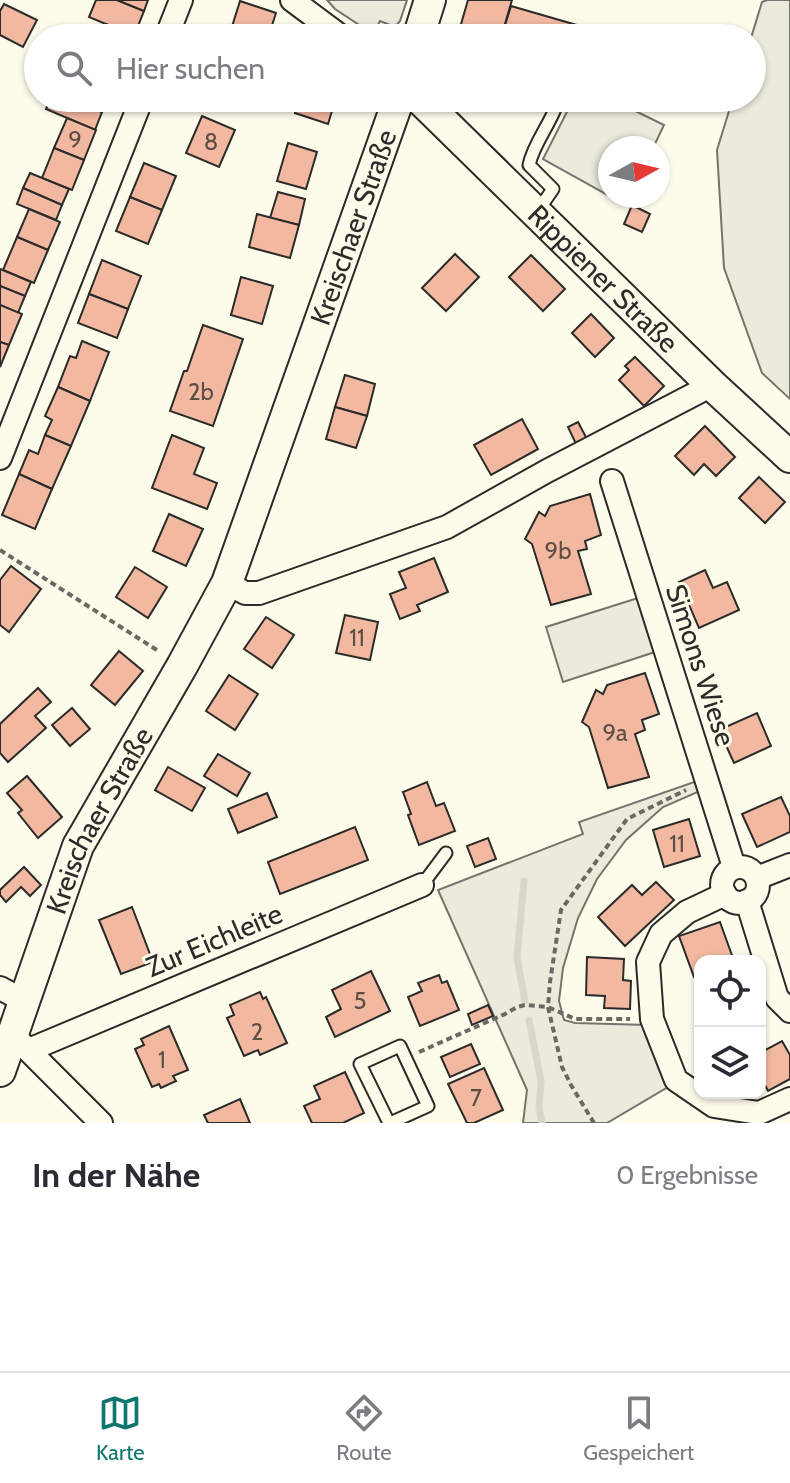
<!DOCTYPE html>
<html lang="de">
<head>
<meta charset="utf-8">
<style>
  :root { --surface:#fff; --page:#f2f2f3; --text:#2b2b33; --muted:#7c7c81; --line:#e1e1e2; --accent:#0f766e }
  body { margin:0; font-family:Cabin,sans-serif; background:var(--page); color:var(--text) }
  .controls { position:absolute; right:24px; bottom:24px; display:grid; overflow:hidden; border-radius:16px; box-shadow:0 2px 6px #0004 }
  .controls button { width:72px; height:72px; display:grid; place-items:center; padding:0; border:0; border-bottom:2px solid var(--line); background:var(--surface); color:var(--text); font:40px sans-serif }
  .compass { position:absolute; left:598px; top:136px; width:72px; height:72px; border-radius:50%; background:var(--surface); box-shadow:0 2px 6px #0004; rotate:82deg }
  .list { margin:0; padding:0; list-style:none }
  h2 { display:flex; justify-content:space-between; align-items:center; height:104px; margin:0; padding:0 32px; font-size:34px }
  h2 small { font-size:26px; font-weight:400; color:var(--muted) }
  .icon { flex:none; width:44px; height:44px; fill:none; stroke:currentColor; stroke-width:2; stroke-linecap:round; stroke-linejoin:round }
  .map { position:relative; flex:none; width:790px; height:1123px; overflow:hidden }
  .search { position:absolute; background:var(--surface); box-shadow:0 2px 6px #0004; left:24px; right:24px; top:24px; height:88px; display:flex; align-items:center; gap:20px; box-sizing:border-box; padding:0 28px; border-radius:44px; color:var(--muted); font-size:30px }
  .sheet { height:248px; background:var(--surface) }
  nav { display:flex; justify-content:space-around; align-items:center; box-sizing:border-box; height:112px; border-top:2px solid var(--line); background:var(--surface); font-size:22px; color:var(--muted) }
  nav a { display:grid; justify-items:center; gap:4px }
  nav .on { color:var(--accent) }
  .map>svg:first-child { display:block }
  .green { fill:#ecebdb; stroke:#74746e; stroke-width:2 }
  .parking { fill:#eceadb; stroke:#74746e; stroke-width:2 }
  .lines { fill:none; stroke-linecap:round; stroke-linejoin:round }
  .stream { stroke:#d8d7c9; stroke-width:7 }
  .building { fill:#f2b8a0; stroke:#2b2b2b; stroke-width:2 }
  .lane-casing { stroke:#2b2b2b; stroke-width:15 }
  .street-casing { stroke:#2b2b2b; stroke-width:26 }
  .secondary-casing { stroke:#2b2b2b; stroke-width:34 }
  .path { stroke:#6a6964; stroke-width:4; stroke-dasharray:6 4; stroke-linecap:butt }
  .lane { stroke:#fdfbea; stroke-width:11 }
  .street { stroke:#fdfbea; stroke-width:22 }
  .secondary { stroke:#fdfbea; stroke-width:30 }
  .labels { text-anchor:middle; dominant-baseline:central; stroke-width:6; stroke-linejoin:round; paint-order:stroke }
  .number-label { font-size:24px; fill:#5d4e48 }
  .street-label { font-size:28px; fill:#2b2b2b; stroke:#fdfbea }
</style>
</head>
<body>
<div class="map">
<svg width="790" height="1123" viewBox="0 0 790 1123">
  <rect width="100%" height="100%" fill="#fdfbea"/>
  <g class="green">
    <path d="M767,0H790V399L762,373L724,268L717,150L733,98H752L751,38L762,2Z"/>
    <path d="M574,98H609L664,125L653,148H610V196H628L624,204L543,159Z"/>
    <path d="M697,781L700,791L663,807L626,840L597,879L578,918L563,968L559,1001L564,1020L575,1023L648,1025L673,1084L607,1123H523L527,1090L438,890L583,834L579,822Z"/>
  </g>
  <g class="parking">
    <path d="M327,0H407L400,21L395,27L380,21L373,34L335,9Z"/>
    <path d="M638,598L655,652L563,682L546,627Z"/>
  </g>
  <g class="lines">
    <g class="stream">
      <path d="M524,881L517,958L525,1001"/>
      <path d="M529,1020L541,1081L539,1108L542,1123"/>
    </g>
  </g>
  <g class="building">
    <path d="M96,0H117L144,11L134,36L89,17Z"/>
    <path d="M117,0H148L144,11Z"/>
    <path d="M468,0H512L501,38H457Z"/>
    <path d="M240,1L276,13L268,38H237L229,36Z"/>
    <path d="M4,4L37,20L23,47L0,35V11Z"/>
    <path d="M511,6L594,30L591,38H501Z"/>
    <path d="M106,24L134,36L137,38H100Z"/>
    <path d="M51,98H68L102,112L95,130L46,109Z"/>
    <path d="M68,98H108L102,112Z"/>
    <path d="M300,98H336L328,124L295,113Z"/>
    <path d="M202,116L235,130L219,167L186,153Z"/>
    <path d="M67,118L96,130L84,160L54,148Z"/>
    <path d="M288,143L317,152L306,189L277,181Z"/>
    <path d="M54,148L84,160L72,190L42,178Z"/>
    <path d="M144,163L176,176L162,210L130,197Z"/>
    <path d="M30,173L69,189L62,205L23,188Z"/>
    <path d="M23,188L62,205L56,220L17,204Z"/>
    <path d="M278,192L305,199L299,225L270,218Z"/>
    <path d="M130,197L162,210L148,244L116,231Z"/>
    <path d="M632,205L650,214L642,232L624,224Z"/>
    <path d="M29,209L60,222L48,250L17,237Z"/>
    <path d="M257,214L299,225L290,258L249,247Z"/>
    <path d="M17,237L48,250L34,283L3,270Z"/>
    <path d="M455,254L479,277L446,311L422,288Z"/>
    <path d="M531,255L565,289L543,311L509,277Z"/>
    <path d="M102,260L141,276L128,309L89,294Z"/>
    <path d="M0,269L31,282L25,296L0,286Z"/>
    <path d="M241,277L273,286L262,324L231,315Z"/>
    <path d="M0,286L25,296L18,313L0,305Z"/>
    <path d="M89,294L128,309L117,338L78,323Z"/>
    <path d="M0,305L22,314L9,345L0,342Z"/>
    <path d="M591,314L614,338L595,357L572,333Z"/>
    <path d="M203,325L243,339L213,426L170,411L184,371H187Z"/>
    <path d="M82,341L109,352L90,401L58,387L70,356L76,358Z"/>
    <path d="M0,342L9,345L0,367Z"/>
    <path d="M635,357L664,386L644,406L619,380L629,370L625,366Z"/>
    <path d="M345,375L375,384L367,416L335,407Z"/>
    <path d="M58,387L90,401L71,446L45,435L52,420L45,416Z"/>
    <path d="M335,407L367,416L356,448L326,439Z"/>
    <path d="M522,419L538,449L491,475L474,445Z"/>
    <path d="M578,422L588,441L577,446L568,427Z"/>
    <path d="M705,426L735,457L716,476L704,464L694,475L675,456Z"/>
    <path d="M45,435L71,446L52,489L19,474L29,450L38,454Z"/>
    <path d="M172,435L204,448L194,474L217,483L207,509L152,488Z"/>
    <path d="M19,474L52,489L35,529L2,515Z"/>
    <path d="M759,477L785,502L765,523L739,498Z"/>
    <path d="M590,494L601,535L585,541L587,549L578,551L591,594L551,605L532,544L525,539L539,512L545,516L550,506Z"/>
    <path d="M169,514L203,529L186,566L153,551Z"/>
    <path d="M434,558L448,592L417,605L420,611L400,619L390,594L406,588L399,572Z"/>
    <path d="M11,566L41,589L9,632L0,625V580Z"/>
    <path d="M135,567L167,587L148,618L116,597Z"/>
    <path d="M705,570L713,588L727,582L739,610L699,628L679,582Z"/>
    <path d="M345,615L378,622L370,660L336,653Z"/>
    <path d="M266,617L294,635L272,668L244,649Z"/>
    <path d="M119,651L143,671L115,705L91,685Z"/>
    <path d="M645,673L659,714L642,720L645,730L635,734L649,777L608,788L589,727L582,722L596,690L603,694L607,685Z"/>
    <path d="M229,675L258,694L235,730L206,711Z"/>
    <path d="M38,688L51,702L35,716L46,728L8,762L0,753V724Z"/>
    <path d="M72,708L90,729L70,746L52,725Z"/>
    <path d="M757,713L771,746L734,763L719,730Z"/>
    <path d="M218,754L250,773L237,796L204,776Z"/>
    <path d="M168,767L205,788L192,811L155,790Z"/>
    <path d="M27,776L62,817L38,838L18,813L22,810L7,793Z"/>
    <path d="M427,782L436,806L444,803L455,831L419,845L408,815L411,814L403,792Z"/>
    <path d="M267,793L277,817L238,833L228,809Z"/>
    <path d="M781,797L790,816V832L757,847L742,814Z"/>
    <path d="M689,819L700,856L664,867L653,830Z"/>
    <path d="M355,827L368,860L280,894L268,862Z"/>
    <path d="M488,838L496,859L475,867L467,846Z"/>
    <path d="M24,867L41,885L30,896L21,887L6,902L0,895V890Z"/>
    <path d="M656,882L674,900L625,946L598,917L632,885L642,895Z"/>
    <path d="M132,907L153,962L121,974L99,920Z"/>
    <path d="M720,922L734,961H700V975L694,977L679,936Z"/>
    <path d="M587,957L624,959L623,980L631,981L630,1009L604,1008L605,996L586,995Z"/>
    <path d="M371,971L390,1011L335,1037L326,1017L341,1009L332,990Z"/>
    <path d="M439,975L442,983L447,981L459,1010L420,1026L408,997L422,991L418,983Z"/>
    <path d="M260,992L263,999L266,997L287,1043L260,1055L258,1050L244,1056L227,1018L234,1015L230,1005Z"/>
    <path d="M488,1005L493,1016L472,1025L468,1014Z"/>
    <path d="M169,1026L188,1070L173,1076L176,1081L161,1088L159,1084L152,1087L135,1049L144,1045L141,1039Z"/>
    <path d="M782,1041L790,1055V1079L768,1091L760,1075V1053Z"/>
    <path d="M471,1044L480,1064L450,1077L441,1057Z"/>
    <path d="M484,1068L503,1110L474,1123H467L448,1084Z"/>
    <path d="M345,1072L364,1113L343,1123H312L304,1106L320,1099L314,1086Z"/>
    <path d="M240,1099L250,1123H208L204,1115Z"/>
  </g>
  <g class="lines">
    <defs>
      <g id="lane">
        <path d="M537,212L553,189L529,165C534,142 551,124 558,101L548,98"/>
        <path d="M422,885L446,853"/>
        <path d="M389,1123L360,1064L400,1046L428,1106L390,1123"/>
      </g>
      <g id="street">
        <path d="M292,0L343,38"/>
        <path d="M166,38L181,0"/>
        <path d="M0,458L142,98"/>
        <path d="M612,481L734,867"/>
        <path d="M227,583L245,593H259L447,527L547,471L712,385"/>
        <circle cx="740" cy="885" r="18"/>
        <path d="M757,878L790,865"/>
        <path d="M725,894L687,912L661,934L648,962L652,1019L676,1080L714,1106L759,1113L790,1099"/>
        <path d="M747,901L777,998L790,1011"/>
        <path d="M0,988L24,1001"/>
        <path d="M19,1041L101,1123"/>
        <path d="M29,1050L422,885"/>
      </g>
      <g id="secondary">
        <path d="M418,38L430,0"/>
        <path id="s1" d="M419,98L712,385L790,457"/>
        <path id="s2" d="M0,1071L78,846L182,666L227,583L399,98"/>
      </g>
    </defs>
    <use href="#lane" class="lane-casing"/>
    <use href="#street" class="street-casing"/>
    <use href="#secondary" class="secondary-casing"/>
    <g class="path">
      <path d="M0,550L160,652"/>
      <path d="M419,1052L505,1014L517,1007L525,1005L548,1007L575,1019H630"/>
      <path d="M594,1123L571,1085L562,1067L548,1007L550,982L561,910L627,819L686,790"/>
    </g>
    <use href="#lane" class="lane"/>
    <use href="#street" class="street"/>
    <use href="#secondary" class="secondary"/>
  </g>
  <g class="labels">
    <g class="number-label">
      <text x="75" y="139">9</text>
      <text x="211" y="141">8</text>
      <text x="201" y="391">2b</text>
      <text x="558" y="550">9b</text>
      <text x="357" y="637">11</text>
      <text x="615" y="732">9a</text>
      <text x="677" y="843">11</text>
      <text x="360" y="1000">5</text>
      <text x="257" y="1031">2</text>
      <text x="162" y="1059">1</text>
      <text x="476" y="1097">7</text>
    </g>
    <g class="street-label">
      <text stroke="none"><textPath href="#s2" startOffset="918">Kreischaer Straße</textPath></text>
      <text stroke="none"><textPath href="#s1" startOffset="258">Rippiener Straße</textPath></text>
      <text transform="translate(701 665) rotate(72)">Simons Wiese</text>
      <text stroke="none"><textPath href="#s2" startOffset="270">Kreischaer Straße</textPath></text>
      <text transform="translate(214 940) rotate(-23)">Zur Eichleite</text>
    </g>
  </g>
</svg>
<div class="controls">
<button><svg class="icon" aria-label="locate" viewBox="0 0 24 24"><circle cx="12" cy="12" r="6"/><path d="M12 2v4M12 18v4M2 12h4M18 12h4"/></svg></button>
<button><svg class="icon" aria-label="layers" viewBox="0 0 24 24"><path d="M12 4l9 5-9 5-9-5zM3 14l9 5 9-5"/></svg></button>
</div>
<svg class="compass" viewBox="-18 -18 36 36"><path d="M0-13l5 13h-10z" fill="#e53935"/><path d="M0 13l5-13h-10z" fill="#7c7c81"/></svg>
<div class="search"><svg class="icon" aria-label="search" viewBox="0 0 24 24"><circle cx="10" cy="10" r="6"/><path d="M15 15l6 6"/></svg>Hier suchen</div>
</div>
<section class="sheet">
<h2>In der Nähe<small>0 Ergebnisse</small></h2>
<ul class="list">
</ul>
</section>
<nav>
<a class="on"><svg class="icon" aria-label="map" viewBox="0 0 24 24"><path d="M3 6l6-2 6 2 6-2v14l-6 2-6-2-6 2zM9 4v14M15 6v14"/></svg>Karte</a>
<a><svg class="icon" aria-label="directions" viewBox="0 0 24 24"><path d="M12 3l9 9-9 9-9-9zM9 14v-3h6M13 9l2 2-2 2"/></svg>Route</a>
<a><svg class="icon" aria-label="saved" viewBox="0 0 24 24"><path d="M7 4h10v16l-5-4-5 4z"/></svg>Gespeichert</a>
</nav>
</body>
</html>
